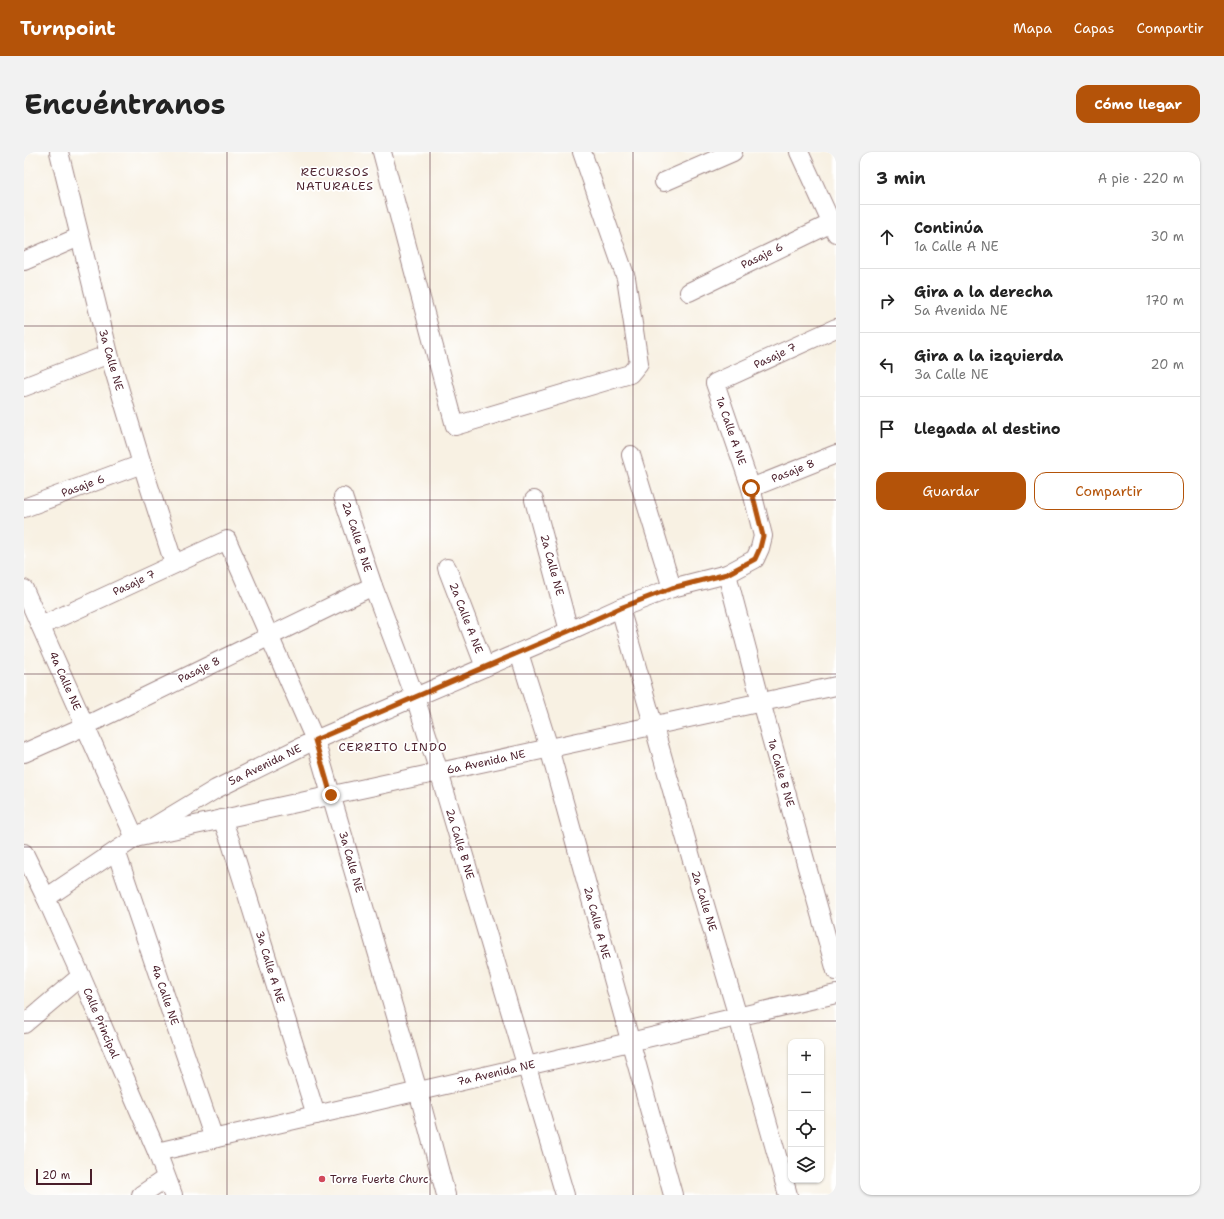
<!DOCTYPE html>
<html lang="es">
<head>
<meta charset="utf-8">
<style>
  :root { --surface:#fff; --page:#f2f2f2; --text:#222; --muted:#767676; --line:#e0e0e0; --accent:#b45309 }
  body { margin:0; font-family:"Shantell Sans",sans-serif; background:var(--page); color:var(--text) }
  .controls { position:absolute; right:12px; bottom:12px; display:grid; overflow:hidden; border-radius:8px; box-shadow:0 1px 3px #0004 }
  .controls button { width:36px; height:36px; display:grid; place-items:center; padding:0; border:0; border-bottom:1px solid var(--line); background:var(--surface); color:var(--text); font:20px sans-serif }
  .scale { position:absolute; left:12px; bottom:10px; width:56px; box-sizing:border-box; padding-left:4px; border:2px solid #4a1f2b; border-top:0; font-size:11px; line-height:14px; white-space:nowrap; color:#4a1f2b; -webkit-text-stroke:3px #fff; paint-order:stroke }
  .stop { position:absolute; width:12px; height:12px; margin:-9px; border:3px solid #b45309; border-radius:50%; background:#fff }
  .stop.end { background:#b45309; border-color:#fff; box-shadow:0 1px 4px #0008 }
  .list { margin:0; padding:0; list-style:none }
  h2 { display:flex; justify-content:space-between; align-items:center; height:52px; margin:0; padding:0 16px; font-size:17px }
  h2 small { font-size:13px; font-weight:400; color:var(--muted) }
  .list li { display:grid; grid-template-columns:26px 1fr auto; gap:12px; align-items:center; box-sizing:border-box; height:64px; padding:0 16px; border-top:1px solid var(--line) }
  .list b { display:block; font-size:15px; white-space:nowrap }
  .list p { margin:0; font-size:13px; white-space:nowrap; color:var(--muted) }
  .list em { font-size:13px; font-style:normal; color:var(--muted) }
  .actions { display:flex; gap:8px; padding:12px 16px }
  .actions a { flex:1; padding:9px 0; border:1px solid var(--accent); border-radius:12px; text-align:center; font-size:14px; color:var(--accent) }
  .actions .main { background:var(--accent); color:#fff }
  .icon { flex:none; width:22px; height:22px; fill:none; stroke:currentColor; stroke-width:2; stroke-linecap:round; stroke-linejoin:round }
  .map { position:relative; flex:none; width:812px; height:1043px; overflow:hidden; border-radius:12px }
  header { display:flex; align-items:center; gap:24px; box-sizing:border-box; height:56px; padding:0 20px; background:var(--accent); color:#fff }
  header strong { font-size:19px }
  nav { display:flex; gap:22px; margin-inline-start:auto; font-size:14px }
  .intro { display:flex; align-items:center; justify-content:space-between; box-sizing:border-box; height:96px; padding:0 24px }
  h1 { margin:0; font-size:28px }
  .button { padding:10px 18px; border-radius:12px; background:var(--accent); color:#fff; font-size:14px; font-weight:700 }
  main { display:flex; gap:24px; padding:0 24px }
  aside { flex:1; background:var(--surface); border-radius:12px; box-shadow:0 1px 3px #0004 }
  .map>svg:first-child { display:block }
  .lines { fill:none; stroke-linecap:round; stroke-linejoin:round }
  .minor-casing { stroke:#a18887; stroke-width:20 }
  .minor { stroke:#fff; stroke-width:18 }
  .route { stroke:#b45309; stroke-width:5 }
  .grid { fill:none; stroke:#4a1f2b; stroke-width:1; stroke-opacity:0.55 }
  .poi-dot { fill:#d1495b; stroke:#fff; stroke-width:1.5 }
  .labels { text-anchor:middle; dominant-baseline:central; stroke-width:3.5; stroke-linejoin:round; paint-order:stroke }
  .street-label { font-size:11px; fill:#4a1f2b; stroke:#fff }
  .poi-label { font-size:11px; fill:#4a1f2b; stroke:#fff; text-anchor:start }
  .neighbourhood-label { font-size:12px; letter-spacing:1px; fill:#4a1f2b; stroke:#fff }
</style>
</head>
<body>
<header>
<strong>Turnpoint</strong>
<nav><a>Mapa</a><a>Capas</a><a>Compartir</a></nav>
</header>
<div class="intro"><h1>Encuéntranos</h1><a class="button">Cómo llegar</a></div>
<main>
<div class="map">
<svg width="812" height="1043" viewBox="0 0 812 1043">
  <rect width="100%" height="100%" fill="#fff"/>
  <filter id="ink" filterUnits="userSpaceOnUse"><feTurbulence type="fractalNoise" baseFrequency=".025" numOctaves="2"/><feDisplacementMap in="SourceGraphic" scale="8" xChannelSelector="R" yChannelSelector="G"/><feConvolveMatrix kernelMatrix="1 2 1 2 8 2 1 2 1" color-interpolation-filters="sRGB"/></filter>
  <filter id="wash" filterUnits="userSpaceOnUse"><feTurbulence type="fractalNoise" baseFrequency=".012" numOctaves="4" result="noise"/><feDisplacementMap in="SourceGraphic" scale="16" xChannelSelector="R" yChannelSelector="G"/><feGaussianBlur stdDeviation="0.9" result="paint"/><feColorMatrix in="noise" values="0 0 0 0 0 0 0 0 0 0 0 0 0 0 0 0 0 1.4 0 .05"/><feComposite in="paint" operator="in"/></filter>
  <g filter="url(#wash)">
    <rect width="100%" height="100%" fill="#f8f1e3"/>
  </g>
  <g filter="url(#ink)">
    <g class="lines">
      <defs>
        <g id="minor">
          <path d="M35,0L85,202L118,312L150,412"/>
          <path d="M358,0L431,274L606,222L615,211L602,126L558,0"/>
          <path d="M775,0L812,81"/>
          <path d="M640,30L709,0"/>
          <path d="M0,109L55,85"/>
          <path d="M665,140L812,69"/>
          <path d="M0,235L85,202"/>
          <path d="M607,303L648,436"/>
          <path d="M727,336L812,302"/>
          <path d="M319,345L349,434L391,545L415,620L541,1043"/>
          <path d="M510,348L545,479"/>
          <path d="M0,356L118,312"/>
          <path d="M423,416L461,515"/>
          <path d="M703,422L737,550L812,819"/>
          <path d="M0,437L111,686L812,534"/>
          <path d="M596,456L671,719L714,865L764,1043"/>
          <path d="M17,474L203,388L291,588L394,939L422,1043"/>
          <path d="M495,501L525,596L649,1043"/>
          <path d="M0,601L61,574L349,434"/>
          <path d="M198,667L207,691L292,963"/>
          <path d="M92,699L190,987"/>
          <path d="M0,701L22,746L57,824L133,1000L149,1043"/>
          <path d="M22,746L111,686L192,637L291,588L545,479L596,456L648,436L703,422L731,407L736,396L739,384L727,336L691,231L812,176"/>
          <path d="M0,872L57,824"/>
          <path d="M133,1000L812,842"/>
          <path d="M117,1043L142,1026"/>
        </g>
      </defs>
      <use href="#minor" class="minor-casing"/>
      <use href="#minor" class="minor"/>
    </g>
  </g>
  <g class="lines" filter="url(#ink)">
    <path class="route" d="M307,643L291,588L545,479L596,456L648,436L703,422L731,407L736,396L739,384L727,336"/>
  </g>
  <path class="grid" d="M203,0V1043M406,0V1043M609,0V1043M0,174H812M0,348H812M0,522H812M0,695H812M0,869H812"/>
  <circle class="poi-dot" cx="298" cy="1027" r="4"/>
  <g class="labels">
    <g class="street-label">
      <text transform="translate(738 104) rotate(-26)">Pasaje 6</text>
      <text transform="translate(751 204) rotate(-25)">Pasaje 7</text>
      <text transform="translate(87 208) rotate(74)">3a Calle NE</text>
      <text transform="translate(707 279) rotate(71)">1a Calle A NE</text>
      <text transform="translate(769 319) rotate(-22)">Pasaje 8</text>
      <text transform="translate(59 334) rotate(-20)">Pasaje 6</text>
      <text transform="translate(333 385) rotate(72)">2a Calle B NE</text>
      <text transform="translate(528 413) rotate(75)">2a Calle NE</text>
      <text transform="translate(110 431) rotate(-25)">Pasaje 7</text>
      <text transform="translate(442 466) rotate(69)">2a Calle A NE</text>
      <text transform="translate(175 518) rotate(-26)">Pasaje 8</text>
      <text transform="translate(41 529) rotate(66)">4a Calle NE</text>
      <text transform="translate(462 610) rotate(-12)">6a Avenida NE</text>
      <text transform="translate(241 613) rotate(-26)">5a Avenida NE</text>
      <text transform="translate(757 621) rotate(74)">1a Calle B NE</text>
      <text transform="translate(436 692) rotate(73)">2a Calle B NE</text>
      <text transform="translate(327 710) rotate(74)">3a Calle NE</text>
      <text transform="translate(680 749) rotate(73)">2a Calle NE</text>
      <text transform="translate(573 771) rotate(75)">2a Calle A NE</text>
      <text transform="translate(246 815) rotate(73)">3a Calle A NE</text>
      <text transform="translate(141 843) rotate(71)">4a Calle NE</text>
      <text transform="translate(77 871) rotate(67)">Calle Principal</text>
      <text transform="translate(472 921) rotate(-13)">7a Avenida NE</text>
    </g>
    <g class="poi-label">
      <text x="306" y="1027">Torre Fuerte Churc</text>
    </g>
    <g class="neighbourhood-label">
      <text x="311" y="20">RECURSOS<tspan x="311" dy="14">NATURALES</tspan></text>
      <text x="369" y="595">CERRITO LINDO</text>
    </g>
  </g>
</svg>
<div class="controls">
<button>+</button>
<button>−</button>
<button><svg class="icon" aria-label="locate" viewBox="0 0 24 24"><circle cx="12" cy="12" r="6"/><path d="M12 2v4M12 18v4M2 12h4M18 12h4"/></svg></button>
<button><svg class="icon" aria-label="layers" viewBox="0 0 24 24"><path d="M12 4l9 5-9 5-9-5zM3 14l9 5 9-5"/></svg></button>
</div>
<div class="scale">20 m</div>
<div class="stop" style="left:727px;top:336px"></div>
<div class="stop end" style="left:307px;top:643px"></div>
</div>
<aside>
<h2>3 min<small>A pie · 220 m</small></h2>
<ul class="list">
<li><svg class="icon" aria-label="ahead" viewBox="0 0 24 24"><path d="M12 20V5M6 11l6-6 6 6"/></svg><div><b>Continúa</b><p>1a Calle A NE</p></div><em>30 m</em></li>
<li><svg class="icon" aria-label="right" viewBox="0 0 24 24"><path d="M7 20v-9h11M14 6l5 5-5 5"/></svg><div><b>Gira a la derecha</b><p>5a Avenida NE</p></div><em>170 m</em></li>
<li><svg class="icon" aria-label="left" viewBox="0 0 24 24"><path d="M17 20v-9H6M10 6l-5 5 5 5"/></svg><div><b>Gira a la izquierda</b><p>3a Calle NE</p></div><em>20 m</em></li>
<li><svg class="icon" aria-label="arrive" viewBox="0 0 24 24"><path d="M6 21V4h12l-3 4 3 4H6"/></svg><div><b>Llegada al destino</b></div></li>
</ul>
<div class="actions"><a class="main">Guardar</a><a>Compartir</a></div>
</aside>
</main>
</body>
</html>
